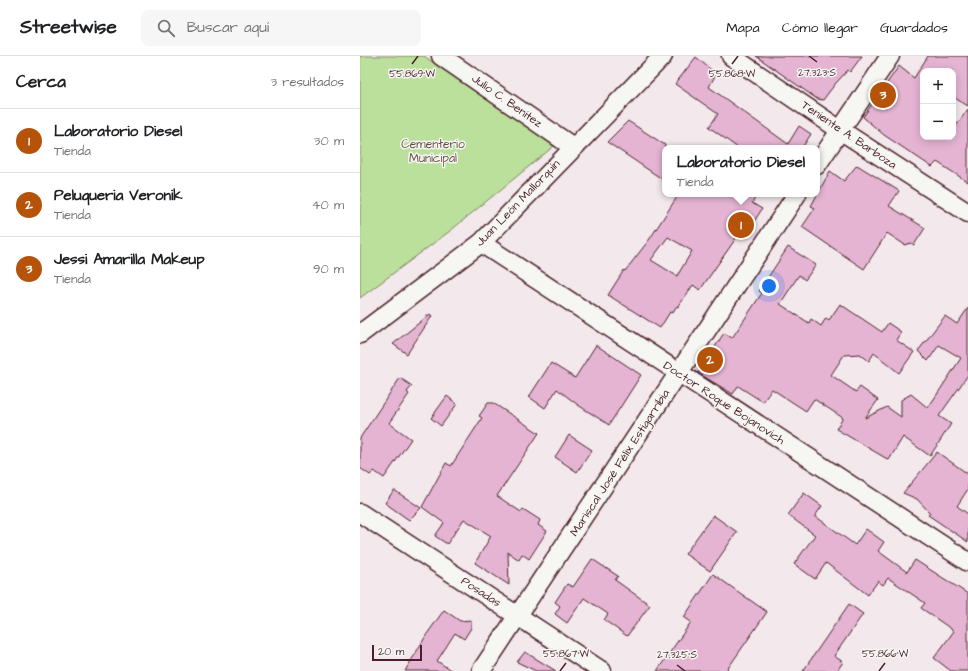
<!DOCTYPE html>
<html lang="es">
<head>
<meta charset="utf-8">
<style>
  :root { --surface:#fff; --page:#f6f6f6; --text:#202124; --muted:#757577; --line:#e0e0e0; --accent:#b45309 }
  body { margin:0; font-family:"Architects Daughter",sans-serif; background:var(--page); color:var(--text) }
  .controls { position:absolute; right:12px; top:12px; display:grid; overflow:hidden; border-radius:8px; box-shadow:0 2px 10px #0003 }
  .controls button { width:36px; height:36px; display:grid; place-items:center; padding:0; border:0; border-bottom:1px solid var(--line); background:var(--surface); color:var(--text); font:20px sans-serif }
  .scale { position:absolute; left:12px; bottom:10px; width:50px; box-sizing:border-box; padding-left:4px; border:2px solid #4a1f2b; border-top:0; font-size:11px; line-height:14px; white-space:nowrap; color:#4a1f2b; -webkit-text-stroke:3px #f6f6f2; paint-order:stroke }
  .you { position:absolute; left:409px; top:230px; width:14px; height:14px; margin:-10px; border:3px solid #fff; border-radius:50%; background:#1a73e8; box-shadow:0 0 0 6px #1a73e833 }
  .badge { display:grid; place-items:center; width:26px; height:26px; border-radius:50%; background:var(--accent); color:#fff; font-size:13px; font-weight:700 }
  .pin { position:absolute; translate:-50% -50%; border:2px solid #fff; box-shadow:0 1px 4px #0006 }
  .popup { position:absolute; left:302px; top:89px; width:158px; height:52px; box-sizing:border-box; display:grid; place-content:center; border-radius:8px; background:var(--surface); filter:drop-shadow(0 1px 3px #0005); font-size:13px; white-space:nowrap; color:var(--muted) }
  .popup b { font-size:15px; color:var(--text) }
  .popup::after { content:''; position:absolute; left:50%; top:100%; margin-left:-8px; border:8px solid transparent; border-top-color:var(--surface) }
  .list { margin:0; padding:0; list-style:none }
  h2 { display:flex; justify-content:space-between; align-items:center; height:52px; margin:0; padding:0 16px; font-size:17px }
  h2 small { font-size:13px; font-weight:400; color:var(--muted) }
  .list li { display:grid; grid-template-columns:26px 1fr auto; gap:12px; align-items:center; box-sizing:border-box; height:64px; padding:0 16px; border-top:1px solid var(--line) }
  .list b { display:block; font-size:15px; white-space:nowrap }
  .list p { margin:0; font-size:13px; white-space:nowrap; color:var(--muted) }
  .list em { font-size:13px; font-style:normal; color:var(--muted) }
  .icon { flex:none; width:22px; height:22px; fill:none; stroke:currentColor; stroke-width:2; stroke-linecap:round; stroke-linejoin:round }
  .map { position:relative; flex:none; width:608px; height:615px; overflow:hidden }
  header { display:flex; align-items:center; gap:24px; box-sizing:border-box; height:56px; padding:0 20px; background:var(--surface); border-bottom:1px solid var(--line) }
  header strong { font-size:19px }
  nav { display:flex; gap:22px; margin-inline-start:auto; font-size:14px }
  .search { width:280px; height:36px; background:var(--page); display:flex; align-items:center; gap:10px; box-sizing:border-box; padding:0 14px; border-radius:8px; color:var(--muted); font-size:15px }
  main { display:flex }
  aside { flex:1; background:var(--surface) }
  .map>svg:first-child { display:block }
  .green { fill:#bae09b; stroke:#828063 }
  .building { fill:#e5b4d3; stroke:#4a1f2b; fill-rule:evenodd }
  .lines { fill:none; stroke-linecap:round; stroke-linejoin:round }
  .street-casing { stroke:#4a1f2b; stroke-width:21 }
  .street { stroke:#f6f6f2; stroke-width:18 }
  .ticks { fill:none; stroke:#4a1f2b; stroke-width:1.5 }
  .labels { text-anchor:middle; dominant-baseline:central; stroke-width:3; stroke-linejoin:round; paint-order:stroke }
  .street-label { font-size:12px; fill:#4a1f2b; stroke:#f6f6f2 }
  .park-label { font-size:12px; fill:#664f47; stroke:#f6f6f2 }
  .ticks-label { font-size:10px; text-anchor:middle; fill:#4a1f2b; stroke:#f6f6f2; stroke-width:3; stroke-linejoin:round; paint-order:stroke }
</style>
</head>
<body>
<header>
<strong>Streetwise</strong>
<div class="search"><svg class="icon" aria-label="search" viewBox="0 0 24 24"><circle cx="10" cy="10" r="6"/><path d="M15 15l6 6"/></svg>Buscar aquí</div>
<nav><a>Mapa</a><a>Cómo llegar</a><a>Guardados</a></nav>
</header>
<main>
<aside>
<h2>Cerca<small>3 resultados</small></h2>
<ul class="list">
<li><span class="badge">1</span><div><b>Laboratorio Diesel</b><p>Tienda</p></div><em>30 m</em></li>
<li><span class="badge">2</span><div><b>Peluqueria Veronik</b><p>Tienda</p></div><em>40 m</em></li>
<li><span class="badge">3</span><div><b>Jessi Amarilla Makeup</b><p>Tienda</p></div><em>90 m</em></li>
</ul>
</aside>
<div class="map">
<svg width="608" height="615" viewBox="0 0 608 615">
  <rect width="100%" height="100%" fill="#f3e9ec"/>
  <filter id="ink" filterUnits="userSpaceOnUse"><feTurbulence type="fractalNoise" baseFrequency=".025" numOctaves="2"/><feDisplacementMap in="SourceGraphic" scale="8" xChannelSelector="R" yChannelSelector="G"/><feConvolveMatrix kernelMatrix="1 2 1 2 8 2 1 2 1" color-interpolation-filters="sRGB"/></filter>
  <g filter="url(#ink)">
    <path class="green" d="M0,0H64L194,90L90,175L0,242Z"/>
    <g class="building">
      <path d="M396,0H502L490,16L488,14L475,28L463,44L457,43Z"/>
      <path d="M568,0H608V50L593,41V15H563V81H593V74L608,53V126L577,106L572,111L524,79L503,61L539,10L554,22Z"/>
      <path d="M336,1L356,18L349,31L428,88L439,70L451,78L442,92H378L349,71L358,58L315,28Z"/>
      <path d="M268,65L305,89V125L247,86Z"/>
      <path d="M497,109L539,135L529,150L565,172L554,189L551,187L545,189L527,177L504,213L442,171L455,152L451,150L470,115L484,125Z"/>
      <path d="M319,138H398L392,147L402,153L386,178L381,175L340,234L333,229L318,251L317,250L312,257L310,256L300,272L248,239L264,214L265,215L289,184ZM308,181L332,195L317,220L291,204Z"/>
      <path d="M428,191L456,209L445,224L439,219L420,248L449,267L451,263L461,270L466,262L469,264L480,248L522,276L528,267L541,276L536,284L554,296L539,317L514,297L509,305L500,298L484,299L471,319L496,336L500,331L518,344L505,362L527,351L541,361V344L551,338L568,352L601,302L579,289L568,305L558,295L585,260L597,268L608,252V319L579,360L591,368L570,400L543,381L529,404L476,373L483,362L454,343L446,355L412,333L403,346L378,330L373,338L338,317L364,277L372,282L402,237L399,235Z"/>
      <path d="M70,258L72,260L47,298L33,288Z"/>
      <path d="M236,289L281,319L249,369L218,349L197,333L185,352L169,341L191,307L215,322Z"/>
      <path d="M40,322L52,330L47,336L49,338L29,367L51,383L24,422L14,415L10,419L0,412V382Z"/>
      <path d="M87,340L97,348L81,370L71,362Z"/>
      <path d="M128,347H133L179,377L137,440L161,456L163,453L180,464L178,469L187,475L169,503L162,498L159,504L148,496L149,529L115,507L131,480L104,463L87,488L75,480L84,467L62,451L86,407L91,410L122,362L119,360Z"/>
      <path d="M209,379L232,394L217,416L195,401Z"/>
      <path d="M577,396L608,418V433L597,450L608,458V486L568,459L570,457L557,443L543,437Z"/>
      <path d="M34,434L61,452L49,464L25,447Z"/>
      <path d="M444,437L462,450L455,460L495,489L506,473L524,486L518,495L547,516L555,504L608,538V615H591L574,602L594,575L561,552L565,547L528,522L523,529L518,525L508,539L466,507L455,523L434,508L455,479L428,459Z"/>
      <path d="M353,459L377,476L350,515L325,498Z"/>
      <path d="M232,503L258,520L255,524L290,549L267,580L244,564L248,558L224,542L207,567L195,558L200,550L195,546L207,528L213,531Z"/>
      <path d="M353,518L407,556L366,615H297L331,566L324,561Z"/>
      <path d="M489,548L503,558L474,600L483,606L477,615H443Z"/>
      <path d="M84,554L100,565L111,564V572L104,583L95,577L77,605L92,615H45L67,578Z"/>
      <path d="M165,596L196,615H176L157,606Z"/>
    </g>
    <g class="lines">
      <defs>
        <g id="street">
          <path d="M81,0L213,91"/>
          <path d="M371,0L480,74L608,157"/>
          <path d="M457,109L530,0"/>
          <path d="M121,187L608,506"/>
          <path d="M0,278L121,187L303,0"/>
          <path d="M0,457L242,615"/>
          <path d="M121,615L437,138"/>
        </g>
      </defs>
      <use href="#street" class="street-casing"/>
      <use href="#street" class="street"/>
    </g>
  </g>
  <path class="ticks" d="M449,0L457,6M52,8L58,0M372,8L378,0M317,609L325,615M200,615L206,607M519,615L525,607"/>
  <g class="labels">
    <g class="street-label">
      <text transform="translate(147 45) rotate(35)">Julio C. Benitez</text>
      <text transform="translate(489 79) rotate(34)">Teniente A. Barboza</text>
      <text transform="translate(158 147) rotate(-46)">Juan León Mallorquín</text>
      <text transform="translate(364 347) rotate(33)">Doctor Roque Bojanovich</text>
      <text transform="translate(260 407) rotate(-57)">Mariscal José Félix Estigarribia</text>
      <text transform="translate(121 536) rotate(33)">Posadas</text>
    </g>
    <g class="park-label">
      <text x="73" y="88">Cementerio<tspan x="73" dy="14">Municipal</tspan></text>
    </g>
  </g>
  <g class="ticks-label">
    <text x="457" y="20">27.323°S</text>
    <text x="52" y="21">55.869°W</text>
    <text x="372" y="21">55.868°W</text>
    <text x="206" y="601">55.867°W</text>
    <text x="525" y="601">55.866°W</text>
    <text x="317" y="602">27.325°S</text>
  </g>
</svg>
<div class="controls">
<button>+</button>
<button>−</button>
</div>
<div class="scale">20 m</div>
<div class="you"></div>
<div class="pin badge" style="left:381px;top:169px">1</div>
<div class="popup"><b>Laboratorio Diesel</b>Tienda</div>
<div class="pin badge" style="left:350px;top:304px">2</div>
<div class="pin badge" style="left:523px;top:39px">3</div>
</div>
</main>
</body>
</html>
